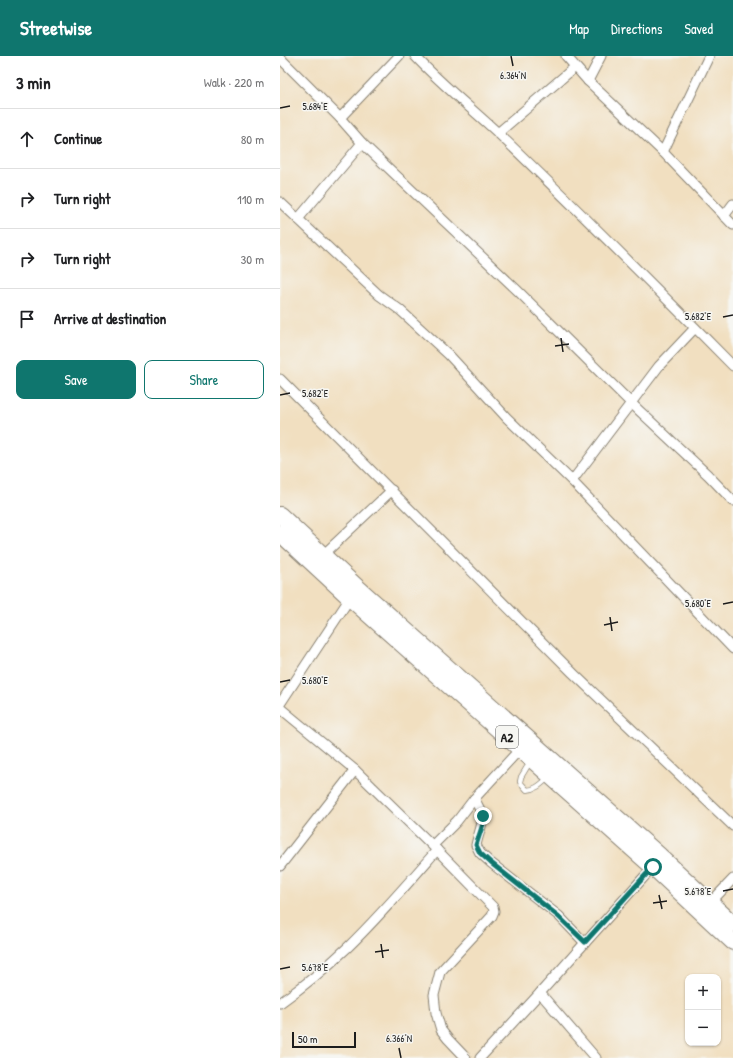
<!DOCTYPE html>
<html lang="en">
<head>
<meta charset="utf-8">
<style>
  :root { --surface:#fff; --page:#f2f2f2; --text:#202124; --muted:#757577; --line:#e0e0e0; --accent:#0f766e }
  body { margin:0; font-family:"Patrick Hand",sans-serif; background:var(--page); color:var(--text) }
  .controls { position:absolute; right:12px; bottom:12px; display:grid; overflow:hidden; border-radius:8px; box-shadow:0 1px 3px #0004 }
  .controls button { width:36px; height:36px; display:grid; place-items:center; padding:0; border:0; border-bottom:1px solid var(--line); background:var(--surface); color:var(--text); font:20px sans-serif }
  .scale { position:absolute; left:12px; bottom:10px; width:64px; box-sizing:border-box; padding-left:4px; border:2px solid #1c1c1c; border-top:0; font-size:11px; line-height:14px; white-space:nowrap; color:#1c1c1c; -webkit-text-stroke:3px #f6f6f2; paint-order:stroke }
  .stop { position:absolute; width:12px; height:12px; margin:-9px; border:3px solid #0f766e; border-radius:50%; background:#fff }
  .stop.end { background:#0f766e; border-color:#fff; box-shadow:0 1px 4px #0008 }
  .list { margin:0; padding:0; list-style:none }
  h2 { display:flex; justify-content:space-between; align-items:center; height:52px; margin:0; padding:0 16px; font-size:17px }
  h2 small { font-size:13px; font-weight:400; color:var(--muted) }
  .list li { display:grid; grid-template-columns:26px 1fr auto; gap:12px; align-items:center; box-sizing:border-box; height:60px; padding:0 16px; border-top:1px solid var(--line) }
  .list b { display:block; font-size:15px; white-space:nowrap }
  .list em { font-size:13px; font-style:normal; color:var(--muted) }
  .actions { display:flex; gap:8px; padding:12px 16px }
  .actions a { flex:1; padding:9px 0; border:1px solid var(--accent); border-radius:8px; text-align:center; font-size:14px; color:var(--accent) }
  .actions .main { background:var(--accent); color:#fff }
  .icon { flex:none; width:22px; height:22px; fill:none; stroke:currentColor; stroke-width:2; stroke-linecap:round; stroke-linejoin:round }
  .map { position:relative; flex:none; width:453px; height:1002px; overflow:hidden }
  header { display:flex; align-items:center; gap:24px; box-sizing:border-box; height:56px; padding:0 20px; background:var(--accent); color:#fff }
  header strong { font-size:19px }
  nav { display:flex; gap:22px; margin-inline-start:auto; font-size:14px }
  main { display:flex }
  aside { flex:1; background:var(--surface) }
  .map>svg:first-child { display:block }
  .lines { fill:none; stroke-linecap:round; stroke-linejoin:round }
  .lane-casing { stroke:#867e6e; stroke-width:6 }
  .street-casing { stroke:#867e6e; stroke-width:11 }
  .highway-casing { stroke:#867e6e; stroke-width:18 }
  .lane { stroke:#fff; stroke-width:4.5 }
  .street { stroke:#fff; stroke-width:9 }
  .highway { stroke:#fff; stroke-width:16 }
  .route { stroke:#0f766e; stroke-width:5 }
  .ticks { fill:none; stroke:#1c1c1c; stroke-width:1.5 }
  .labels { text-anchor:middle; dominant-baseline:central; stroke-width:3; stroke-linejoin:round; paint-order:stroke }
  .shield { fill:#f6f6f2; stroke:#5d5d5c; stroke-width:1 }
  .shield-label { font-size:13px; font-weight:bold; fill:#1c1c1c }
  .ticks-label { font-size:10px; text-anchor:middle; fill:#1c1c1c; stroke:#f6f6f2; stroke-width:3; stroke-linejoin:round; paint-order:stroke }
</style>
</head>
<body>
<header>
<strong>Streetwise</strong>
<nav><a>Map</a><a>Directions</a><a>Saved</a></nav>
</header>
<main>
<aside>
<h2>3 min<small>Walk · 220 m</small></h2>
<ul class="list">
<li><svg class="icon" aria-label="ahead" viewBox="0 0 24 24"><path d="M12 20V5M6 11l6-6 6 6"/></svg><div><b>Continue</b></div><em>80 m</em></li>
<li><svg class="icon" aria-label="right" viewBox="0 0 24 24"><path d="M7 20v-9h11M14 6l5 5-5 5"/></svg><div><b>Turn right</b></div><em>110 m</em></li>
<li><svg class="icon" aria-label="right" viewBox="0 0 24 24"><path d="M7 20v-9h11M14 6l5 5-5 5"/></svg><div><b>Turn right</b></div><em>30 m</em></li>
<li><svg class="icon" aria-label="arrive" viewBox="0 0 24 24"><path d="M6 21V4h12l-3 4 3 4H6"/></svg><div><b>Arrive at destination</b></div></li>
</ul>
<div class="actions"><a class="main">Save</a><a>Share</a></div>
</aside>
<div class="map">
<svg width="453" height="1002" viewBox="0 0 453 1002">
  <rect width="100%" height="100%" fill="#f6f6f2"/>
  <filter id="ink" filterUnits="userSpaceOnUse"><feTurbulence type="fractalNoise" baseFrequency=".025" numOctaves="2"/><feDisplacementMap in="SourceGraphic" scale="8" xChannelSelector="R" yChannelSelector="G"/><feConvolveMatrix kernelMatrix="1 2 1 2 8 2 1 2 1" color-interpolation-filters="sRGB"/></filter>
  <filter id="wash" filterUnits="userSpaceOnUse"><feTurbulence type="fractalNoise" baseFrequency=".012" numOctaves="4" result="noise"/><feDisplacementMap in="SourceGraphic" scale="16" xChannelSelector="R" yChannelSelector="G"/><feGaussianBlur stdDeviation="0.9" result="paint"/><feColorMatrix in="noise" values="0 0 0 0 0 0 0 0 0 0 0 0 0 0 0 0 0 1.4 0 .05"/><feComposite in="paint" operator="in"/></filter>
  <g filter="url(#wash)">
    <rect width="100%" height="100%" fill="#f1dfc0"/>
  </g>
  <g filter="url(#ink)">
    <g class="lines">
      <defs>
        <path id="lane" d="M250,706L241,721L240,726L247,734C256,734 262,727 268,722"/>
        <g id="street">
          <path d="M135,0C161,28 191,52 219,78C298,154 376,232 453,310"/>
          <path d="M286,0L308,25L383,96L453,169"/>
          <path d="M0,2L60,62L82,87L237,234L350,346L428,419L453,445"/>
          <path d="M308,25L321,0"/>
          <path d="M60,62L119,0"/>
          <path d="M218,77L295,11"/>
          <path d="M383,96L429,0"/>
          <path d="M0,146L99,239L120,254L169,299L227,362L292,425L453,593"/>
          <path d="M444,160L453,148"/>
          <path d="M18,163L82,87"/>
          <path d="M0,323L293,617L453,770"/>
          <path d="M292,425L379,310L415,272"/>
          <path d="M42,500L112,434"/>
          <path d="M0,648L70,542"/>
          <path d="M0,652L75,714L157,794L213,851L214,855L212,860L160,916L154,939L156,957L161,974L168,983L186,1002"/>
          <path d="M194,743C208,764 201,767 196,789L200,797L211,807L279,860L305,887"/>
          <path d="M153,789L177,765L194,743L240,693"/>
          <path d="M0,810L75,714"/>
          <path d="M431,846L453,823"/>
          <path d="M260,937L316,1002"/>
          <path d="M0,947C24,930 47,911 68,891C100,860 129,826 157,794"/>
          <path d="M200,1002L260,937L373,811"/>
        </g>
        <g id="highway">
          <path d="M0,459L77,531L380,800L453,868"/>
          <path d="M0,477L70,542L373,811L453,886"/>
        </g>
      </defs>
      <use href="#lane" class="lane-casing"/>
      <use href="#street" class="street-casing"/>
      <use href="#highway" class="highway-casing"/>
      <use href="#lane" class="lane"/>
      <use href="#street" class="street"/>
      <use href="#highway" class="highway"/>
    </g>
  </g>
  <g class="lines" filter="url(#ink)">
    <path class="route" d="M203,760V768L196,789L200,797L211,807L278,860L305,886L373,811"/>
  </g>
  <path class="ticks" d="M231,0L233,10M0,52L10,50M443,261L453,259M281,282L283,296M275,290L289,288M0,339L10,337M443,548L453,546M330,561L332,575M324,569L338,566M0,626L10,624M443,835L453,833M379,839L382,853M373,847L387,845M101,888L103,902M95,896L109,894M0,913L10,911M119,992L121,1002"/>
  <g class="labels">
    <rect class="shield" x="216" y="670" width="22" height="22" rx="3"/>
    <g class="shield-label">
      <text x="227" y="681">A2</text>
    </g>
  </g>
  <g class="ticks-label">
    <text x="233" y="23">6.364°N</text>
    <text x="35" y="54">5.684°E</text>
    <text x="418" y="264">5.682°E</text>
    <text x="35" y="341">5.682°E</text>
    <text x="418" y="551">5.680°E</text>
    <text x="35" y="628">5.680°E</text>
    <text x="418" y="839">5.678°E</text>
    <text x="35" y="915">5.678°E</text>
    <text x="119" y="986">6.366°N</text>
  </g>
</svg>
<div class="controls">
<button>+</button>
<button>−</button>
</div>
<div class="scale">50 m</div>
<div class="stop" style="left:373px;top:811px"></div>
<div class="stop end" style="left:203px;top:760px"></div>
</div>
</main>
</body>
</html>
